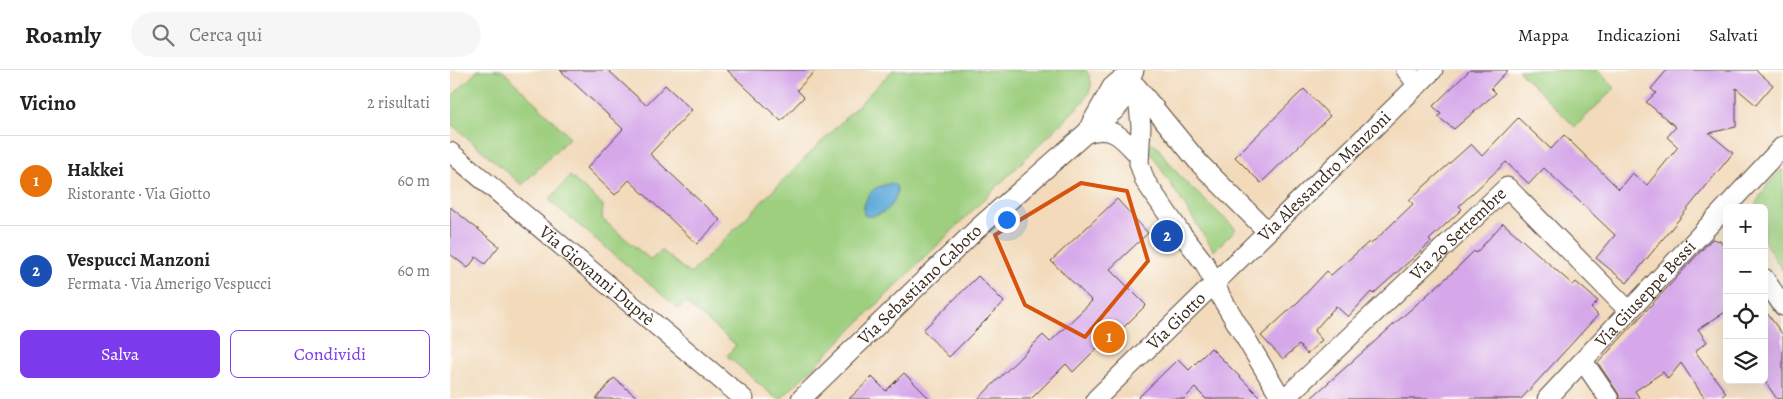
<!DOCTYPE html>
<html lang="it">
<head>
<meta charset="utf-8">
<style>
  :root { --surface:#fff; --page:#f6f6f6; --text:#222; --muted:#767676; --line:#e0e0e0; --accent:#7c3aed }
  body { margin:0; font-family:Alegreya,serif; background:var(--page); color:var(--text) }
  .controls { position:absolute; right:15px; bottom:15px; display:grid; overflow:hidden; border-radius:8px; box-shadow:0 5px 20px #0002 }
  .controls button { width:45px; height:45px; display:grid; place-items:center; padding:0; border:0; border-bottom:1px solid var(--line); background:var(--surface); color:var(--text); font:25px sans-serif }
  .you { position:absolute; left:556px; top:149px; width:18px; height:18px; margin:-12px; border:4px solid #fff; border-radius:50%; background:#1a73e8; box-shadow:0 0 0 8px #1a73e833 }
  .badge { display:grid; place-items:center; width:32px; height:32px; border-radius:50%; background:var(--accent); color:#fff; font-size:16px; font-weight:700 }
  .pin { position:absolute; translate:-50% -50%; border:2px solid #fff; box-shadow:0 1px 5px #0006 }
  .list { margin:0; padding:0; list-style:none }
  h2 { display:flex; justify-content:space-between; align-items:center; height:65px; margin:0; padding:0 20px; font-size:21px }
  h2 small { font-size:16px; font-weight:400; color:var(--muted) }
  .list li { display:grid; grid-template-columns:32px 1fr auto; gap:15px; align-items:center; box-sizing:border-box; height:90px; padding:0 20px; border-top:1px solid var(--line) }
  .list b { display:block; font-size:19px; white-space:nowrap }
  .list p { margin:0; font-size:16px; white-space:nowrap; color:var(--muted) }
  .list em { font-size:16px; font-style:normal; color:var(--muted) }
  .actions { display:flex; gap:10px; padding:15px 20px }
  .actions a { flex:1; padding:11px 0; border:1px solid var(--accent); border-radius:8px; text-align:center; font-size:18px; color:var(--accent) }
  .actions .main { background:var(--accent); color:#fff }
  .icon { flex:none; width:28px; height:28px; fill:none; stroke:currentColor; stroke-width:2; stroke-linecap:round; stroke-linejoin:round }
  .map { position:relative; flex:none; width:1333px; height:329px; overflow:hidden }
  header { display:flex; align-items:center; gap:30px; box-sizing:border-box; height:70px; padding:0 25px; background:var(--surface); border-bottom:1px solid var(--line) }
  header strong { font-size:24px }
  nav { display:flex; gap:28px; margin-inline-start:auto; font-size:18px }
  .search { width:350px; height:45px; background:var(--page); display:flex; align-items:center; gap:12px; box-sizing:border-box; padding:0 18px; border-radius:28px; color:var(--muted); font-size:19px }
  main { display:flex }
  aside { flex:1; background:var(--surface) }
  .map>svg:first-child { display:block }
  .green { fill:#9dcf7f; stroke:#6c7c4e; fill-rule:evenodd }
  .water { fill:#64acdb; stroke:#506b7c }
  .building { fill:#d6a8ea }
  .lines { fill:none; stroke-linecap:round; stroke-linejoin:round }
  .street-casing { stroke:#564436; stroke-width:21 }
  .street { stroke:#fff; stroke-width:19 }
  .marked { fill:none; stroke:#d7540e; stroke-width:4; stroke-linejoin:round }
  .labels { text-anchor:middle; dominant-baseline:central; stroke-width:5; stroke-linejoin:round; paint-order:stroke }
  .street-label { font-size:18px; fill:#3b2a1e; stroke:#fdfcf7 }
</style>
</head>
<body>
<header>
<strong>Roamly</strong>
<div class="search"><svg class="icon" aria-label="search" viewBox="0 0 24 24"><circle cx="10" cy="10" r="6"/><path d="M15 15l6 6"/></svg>Cerca qui</div>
<nav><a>Mappa</a><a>Indicazioni</a><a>Salvati</a></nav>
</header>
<main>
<aside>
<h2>Vicino<small>2 risultati</small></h2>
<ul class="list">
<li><span class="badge" style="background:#e8710a">1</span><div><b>Hakkei</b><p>Ristorante · Via Giotto</p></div><em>60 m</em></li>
<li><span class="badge" style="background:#1a4fb4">2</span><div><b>Vespucci Manzoni</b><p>Fermata · Via Amerigo Vespucci</p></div><em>60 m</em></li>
</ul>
<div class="actions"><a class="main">Salva</a><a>Condividi</a></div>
</aside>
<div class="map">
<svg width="1333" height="329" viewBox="0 0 1333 329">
  <rect width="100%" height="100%" fill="#fdfcf7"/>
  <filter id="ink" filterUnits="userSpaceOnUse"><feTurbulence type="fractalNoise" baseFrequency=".02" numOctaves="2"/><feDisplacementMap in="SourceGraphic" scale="10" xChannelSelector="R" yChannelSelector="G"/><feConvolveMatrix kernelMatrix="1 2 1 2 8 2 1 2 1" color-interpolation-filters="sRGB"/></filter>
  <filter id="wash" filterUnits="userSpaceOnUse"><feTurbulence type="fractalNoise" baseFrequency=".0096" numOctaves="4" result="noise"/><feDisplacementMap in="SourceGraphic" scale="20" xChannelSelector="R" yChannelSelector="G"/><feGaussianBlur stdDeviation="1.12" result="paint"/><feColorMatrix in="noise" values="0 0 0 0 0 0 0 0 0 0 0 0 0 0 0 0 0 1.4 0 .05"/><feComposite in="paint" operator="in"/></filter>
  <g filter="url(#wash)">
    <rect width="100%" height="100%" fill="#f2dabb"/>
    <g class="green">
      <path d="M28,0H52L120,67L72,115L0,53V28Z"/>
      <path d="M443,0H636C644,14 642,19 633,32L331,329H327L277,286L286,275L235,232L229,239L99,130L120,106L153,135L152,149L201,190L211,180L240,204ZM440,114L447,121L444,130L430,144L421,146L413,139L417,129L431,116Z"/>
      <path d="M1068,0H1147L1165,18L1125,57Z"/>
      <path d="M701,73L705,74L732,109L786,159L764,181L697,77Z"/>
      <path d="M1333,99V201L1314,171V138H1304C1311,123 1320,109 1333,99Z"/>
    </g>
    <path class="water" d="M442,113L447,117C447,131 440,141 426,145C421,146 419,147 414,145C413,140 414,138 415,133C421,117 427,117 442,113Z"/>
    <g id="blocks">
      <g class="building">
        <path d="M110,0H158L196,35L215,15L242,40L200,84L270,150L247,174L179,110L165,125L137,98L173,59Z"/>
        <path d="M277,0H366L347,20L354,27L331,51Z"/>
        <path d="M1020,0H1058L1041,18L1046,23L1004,59L988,47L991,44L983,36Z"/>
        <path d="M1217,0H1306L1323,15L1306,35L1286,18V57L1259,63L1283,83L1177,213L1146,188L1165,165L1094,98L1079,114L1056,92L1009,136L1012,139L979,170L981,172L923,224L921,222L898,247L886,236L864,261L872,270L857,284L849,275L833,289L811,266L848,232L877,201L881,205L919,172L921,174L963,134L959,130L1021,74L1032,86L1068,48L1101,79L1114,65L1169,119L1182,103L1197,115L1228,77L1217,67L1226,57L1196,32L1206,23L1201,19Z"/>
        <path d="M854,19L880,46L811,113L785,87Z"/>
        <path d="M667,129L698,163L660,199L696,235L671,260L668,257L623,302L616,294L581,329H528L593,265L600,272L642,231L601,191Z"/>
        <path d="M0,137L49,176L35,194L26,187L18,198L0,184Z"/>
        <path d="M1053,153L1123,215L1126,212L1148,231L1141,238L1148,245L1071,329H860L1004,201L1024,181L1026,183Z"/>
        <path d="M1262,169L1270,171L1277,180V241L1248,259L1257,272L1245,281L1276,323L1268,329H1255L1231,293L1218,309L1213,302L1185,321L1190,329H1170L1168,323L1148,293Z"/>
        <path d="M528,206L554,232L499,287L473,260Z"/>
        <path d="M1314,239L1333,265V329H1327L1314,310Z"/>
        <path d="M761,278L812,329H756L745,318L734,329H687L728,289L739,300Z"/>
        <path d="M454,303L480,329H399L422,307L436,321Z"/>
        <path d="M164,308L189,329H146Z"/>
      </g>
    </g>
  </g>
  <g filter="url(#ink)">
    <use href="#blocks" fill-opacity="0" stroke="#564436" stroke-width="1"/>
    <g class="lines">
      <defs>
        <g id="street">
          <path d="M956,0L968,15"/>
          <path d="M681,10L689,37L691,56L689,93L695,111L728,159L755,194L771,227L832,329"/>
          <path d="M686,16L749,93L817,161"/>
          <path d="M640,56L662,17L669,11L680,8"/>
          <path d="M637,63C663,55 672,67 689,86"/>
          <path id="s1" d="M0,82L294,329"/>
          <path d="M1314,208L1333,236"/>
          <path d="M1133,291L1159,329"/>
          <path id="s2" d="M351,329L527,159L636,63L665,40L677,26L680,8L684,0"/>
          <path id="s3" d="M646,329L983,0"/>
          <path id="s4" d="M834,329L1057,117L1179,241"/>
          <path id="s5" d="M1097,329L1333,76"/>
        </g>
      </defs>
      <use href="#street" class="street-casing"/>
      <use href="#street" class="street"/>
    </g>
  </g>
  <path class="marked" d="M631,113L677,121L698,191L635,267L575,235L545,165Z"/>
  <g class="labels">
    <g class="street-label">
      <text stroke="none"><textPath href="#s3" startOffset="319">Via Alessandro Manzoni</textPath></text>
      <text stroke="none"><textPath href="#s4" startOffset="240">Via 20 Settembre</textPath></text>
      <text stroke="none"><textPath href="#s1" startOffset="192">Via Giovanni Duprè</textPath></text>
      <text stroke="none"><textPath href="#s2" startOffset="165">Via Sebastiano Caboto</textPath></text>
      <text stroke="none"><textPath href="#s5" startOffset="144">Via Giuseppe Bessi</textPath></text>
      <text stroke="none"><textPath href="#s3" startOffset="112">Via Giotto</textPath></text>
    </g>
  </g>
</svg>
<div class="controls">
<button>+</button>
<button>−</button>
<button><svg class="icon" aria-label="locate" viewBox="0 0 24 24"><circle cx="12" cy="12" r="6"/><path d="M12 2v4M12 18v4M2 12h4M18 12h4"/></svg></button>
<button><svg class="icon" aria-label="layers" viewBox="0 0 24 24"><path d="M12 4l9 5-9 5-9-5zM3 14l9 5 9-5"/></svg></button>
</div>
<div class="you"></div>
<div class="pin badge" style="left:659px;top:267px;background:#e8710a">1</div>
<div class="pin badge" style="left:717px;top:166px;background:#1a4fb4">2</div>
</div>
</main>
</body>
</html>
